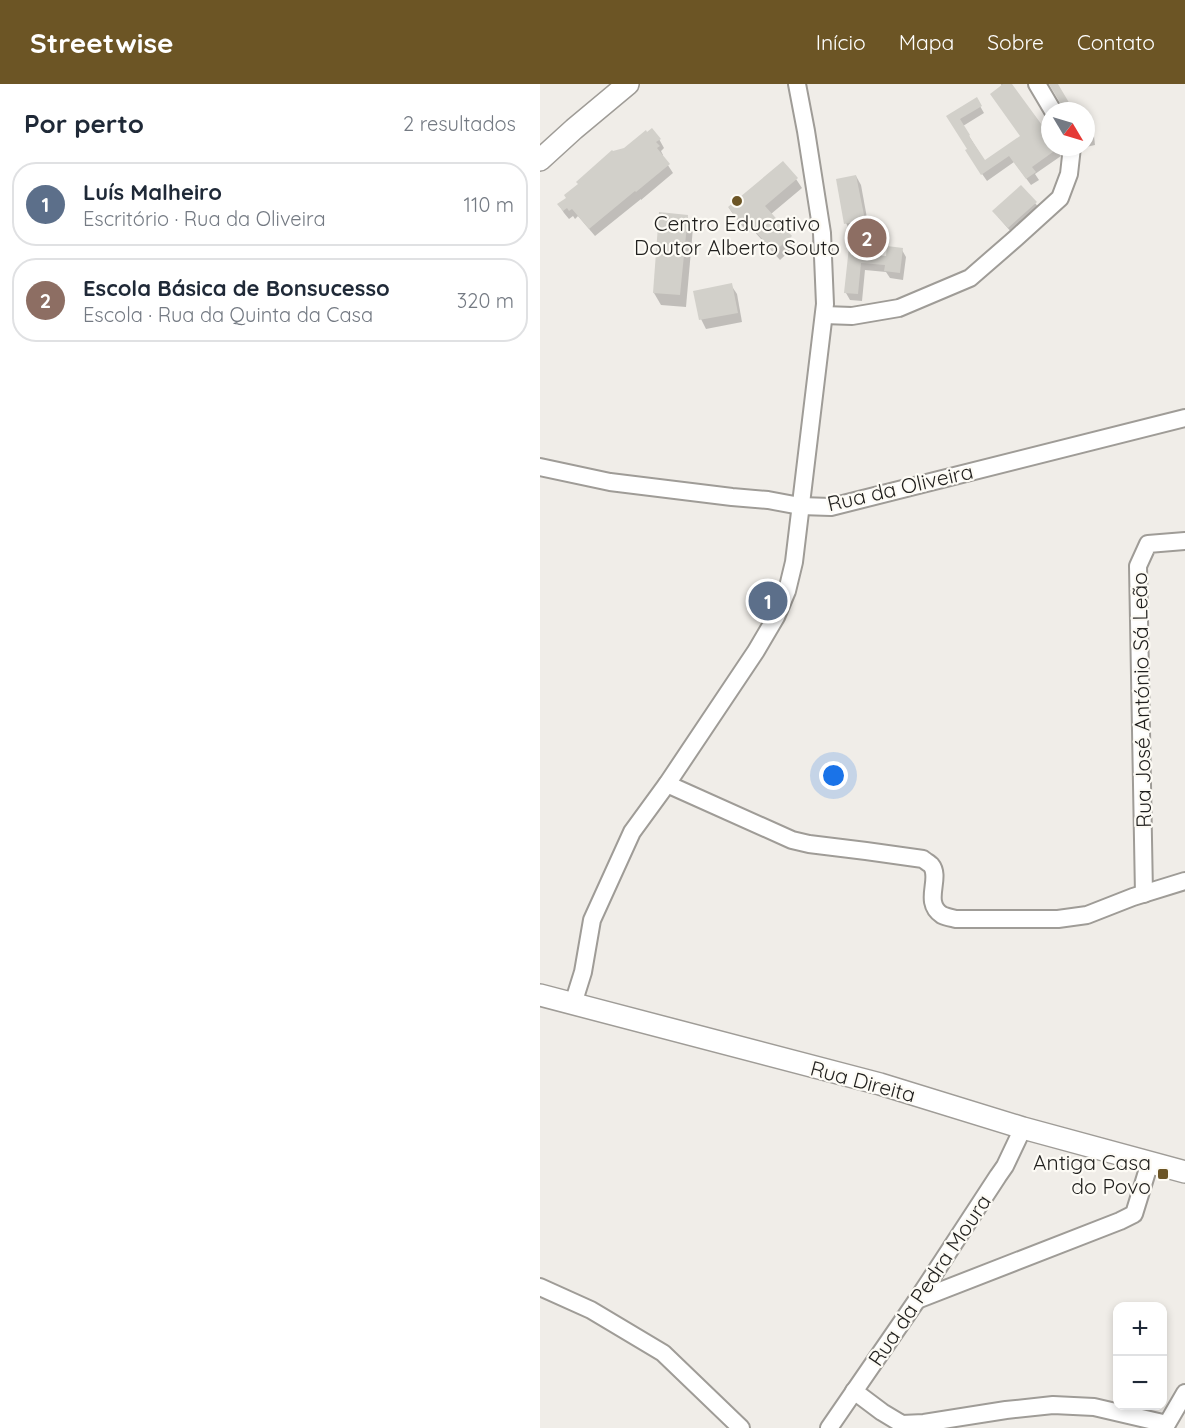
<!DOCTYPE html>
<html lang="pt">
<head>
<meta charset="utf-8">
<style>
  :root { --surface:#fff; --page:#f6f6f7; --text:#1f2937; --muted:#747a83; --line:#e0e1e3; --accent:#6c5525 }
  body { margin:0; font-family:Quicksand,sans-serif; background:var(--page); color:var(--text) }
  .controls { position:absolute; right:18px; bottom:18px; display:grid; overflow:hidden; border-radius:12px; box-shadow:0 3px 9px #0003 }
  .controls button { width:54px; height:54px; display:grid; place-items:center; padding:0; border:0; border-bottom:2px solid var(--line); background:var(--surface); color:var(--text); font:30px sans-serif }
  .compass { position:absolute; left:501px; top:18px; width:54px; height:54px; border-radius:50%; background:var(--surface); box-shadow:0 3px 9px #0003; rotate:128deg }
  .you { position:absolute; left:294px; top:692px; width:21px; height:21px; margin:-15px; border:4px solid #fff; border-radius:50%; background:#1a73e8; box-shadow:0 0 0 9px #1a73e833 }
  .badge { display:grid; place-items:center; width:39px; height:39px; border-radius:50%; background:var(--accent); color:#fff; font-size:20px; font-weight:700 }
  .pin { position:absolute; translate:-50% -50%; border:3px solid #fff; box-shadow:0 2px 6px #0006 }
  .list { margin:0; padding:0; list-style:none }
  h2 { display:flex; justify-content:space-between; align-items:center; height:78px; margin:0; padding:0 24px; font-size:26px }
  h2 small { font-size:20px; font-weight:400; color:var(--muted) }
  .list li { display:grid; grid-template-columns:39px 1fr auto; gap:18px; align-items:center; box-sizing:border-box; height:84px; margin:0 12px 12px; padding:0 12px; border:2px solid var(--line); border-radius:24px }
  .list b { display:block; font-size:22px; white-space:nowrap }
  .list p { margin:0; font-size:20px; white-space:nowrap; color:var(--muted) }
  .list em { font-size:20px; font-style:normal; color:var(--muted) }
  .map { position:relative; flex:none; width:645px; height:1344px; overflow:hidden }
  header { display:flex; align-items:center; gap:36px; box-sizing:border-box; height:84px; padding:0 30px; background:var(--accent); color:#fff }
  header strong { font-size:28px }
  nav { display:flex; gap:33px; margin-inline-start:auto; font-size:21px }
  main { display:flex }
  aside { flex:1; background:var(--surface) }
  .map>svg:first-child { display:block }
  .shadow { fill:#0003 }
  .building { fill:#d2d0ca }
  .lines { fill:none; stroke-linecap:round; stroke-linejoin:round }
  .minor-casing { stroke:#9f9c97; stroke-width:20 }
  .major-casing { stroke:#9f9c97; stroke-width:24 }
  .minor { stroke:#fff; stroke-width:16 }
  .major { stroke:#fff; stroke-width:21 }
  .poi-dot { fill:#6c5525; stroke:#fdfbf5; stroke-width:2 }
  .labels { text-anchor:middle; dominant-baseline:central; stroke-width:4.5; stroke-linejoin:round; paint-order:stroke }
  .poi-label { font-size:21px; fill:#1f1e1c; stroke:#fdfbf5 }
  .street-label { font-size:21px; fill:#1f1e1c; stroke:#fdfbf5 }
</style>
</head>
<body>
<header>
<strong>Streetwise</strong>
<nav><a>Início</a><a>Mapa</a><a>Sobre</a><a>Contato</a></nav>
</header>
<main>
<aside>
<h2>Por perto<small>2 resultados</small></h2>
<ul class="list">
<li><span class="badge" style="background:#5c6f8a">1</span><div><b>Luís Malheiro</b><p>Escritório · Rua da Oliveira</p></div><em>110 m</em></li>
<li><span class="badge" style="background:#8d6e63">2</span><div><b>Escola Básica de Bonsucesso</b><p>Escola · Rua da Quinta da Casa</p></div><em>320 m</em></li>
</ul>
</aside>
<div class="map">
<svg width="645" height="1344" viewBox="0 0 645 1344">
  <rect width="100%" height="100%" fill="#f0ede8"/>
  <g class="shadow">
    <path d="M461,0H471L510,55V63H516L521,72L495,90L499,96L491,101L474,78L447,97L431,74L429,66L408,32L436,15L444,29L423,42L445,78L482,53Z"/>
    <path d="M550,46L554,52L555,61L546,63V47Z"/>
    <path d="M119,55L124,64L121,67L123,71L122,72L133,89L101,116V115L55,152L38,132L35,135L33,132L29,135L24,129L19,121Z"/>
    <path d="M316,92L321,101L329,145L311,149L306,139Z"/>
    <path d="M256,95L262,104L231,130L250,153L255,162L240,176L212,145L208,149L195,133L189,124Z"/>
    <path d="M495,119L499,124L472,149L458,133Z"/>
    <path d="M147,132L153,144L146,223L121,221L114,209Z"/>
    <path d="M321,166L325,172L347,173L362,166L366,173L363,196L350,194L346,188L325,186L322,217L310,216L306,209Z"/>
    <path d="M191,201L197,210L202,238L166,245L161,235Z"/>
  </g>
  <g class="building">
    <path d="M463,0H472L510,52V63H520L492,83L496,88L486,95L469,72L441,91L425,66L427,65L406,32L437,13L442,22L420,35L430,51L429,52L445,76L480,52L450,10Z"/>
    <path d="M509,0H518L534,27H523L522,22Z"/>
    <path d="M112,44L121,55L116,58L120,62L117,64L130,80L96,108L95,107L49,145L32,125L29,127L27,124L23,127L17,120L26,114L24,111L38,100L36,98L72,66L73,67L84,64L106,46L107,48Z"/>
    <path d="M243,77L258,94L225,122L252,152L234,168L206,137L202,141L188,123Z"/>
    <path d="M316,91L325,136L304,140L296,95Z"/>
    <path d="M481,101L497,118L468,144L452,127Z"/>
    <path d="M119,128L148,131L140,211L113,209Z"/>
    <path d="M347,162L363,164L360,189L344,187L345,181L321,179L318,210L304,209L309,163L322,165V170L346,172Z"/>
    <path d="M192,199L198,229L159,236L153,207Z"/>
  </g>
  <g class="lines">
    <defs>
      <g id="minor">
        <path d="M497,0L513,27"/>
        <path d="M284,231L312,232L359,224L430,194L476,154L520,114L529,90L532,63"/>
        <path d="M0,383L70,398L192,413L228,416L260,422L291,423L645,334"/>
        <path d="M127,700L252,756L269,760L326,767L383,775C384,776 390,780 391,781C402,794 382,818 402,831C406,833 412,834 416,835H518L547,831L593,813L645,797"/>
        <path d="M604,810L598,482L608,460L645,457"/>
        <path d="M33,920L43,888L52,836L92,748L127,700L216,567L236,533L247,507L254,478L285,220L282,149L266,47L257,0"/>
        <path d="M0,1203L51,1226L123,1269L201,1344"/>
        <path d="M377,1216L580,1137L594,1130L610,1078"/>
        <path d="M314,1307L342,1328L362,1340L384,1339L466,1326L513,1321L554,1323L627,1340L645,1309"/>
        <path d="M289,1344L377,1216L458,1092L465,1082L483,1044"/>
      </g>
      <g id="major">
        <path d="M0,76L34,45L88,0"/>
        <path d="M0,911L340,1000L483,1044L645,1088"/>
      </g>
    </defs>
    <use href="#minor" class="minor-casing"/>
    <use href="#major" class="major-casing"/>
    <use href="#minor" class="minor"/>
    <use href="#major" class="major"/>
  </g>
  <g class="poi-dot">
    <circle cx="197" cy="117" r="6"/>
    <rect x="617" y="1084" width="12" height="12" rx="3"/>
  </g>
  <g class="labels">
    <g class="poi-label">
      <text x="197" y="139">Centro Educativo<tspan x="197" dy="24">Doutor Alberto Souto</tspan></text>
      <text x="611" y="1078" text-anchor="end">Antiga Casa<tspan x="611" dy="24">do Povo</tspan></text>
    </g>
    <g class="street-label">
      <text transform="translate(360 403) rotate(-13)">Rua da Oliveira</text>
      <text transform="translate(601 616) rotate(-91)">Rua José António Sá Leão</text>
      <text transform="translate(323 997) rotate(15)">Rua Direita</text>
      <text transform="translate(389 1196) rotate(-56)">Rua da Pedra Moura</text>
    </g>
  </g>
</svg>
<div class="controls">
<button>+</button>
<button>−</button>
</div>
<svg class="compass" viewBox="-18 -18 36 36"><path d="M0-13l5 13h-10z" fill="#e53935"/><path d="M0 13l5-13h-10z" fill="#747a83"/></svg>
<div class="you"></div>
<div class="pin badge" style="left:228px;top:517px;background:#5c6f8a">1</div>
<div class="pin badge" style="left:327px;top:154px;background:#8d6e63">2</div>
</div>
</main>
</body>
</html>
